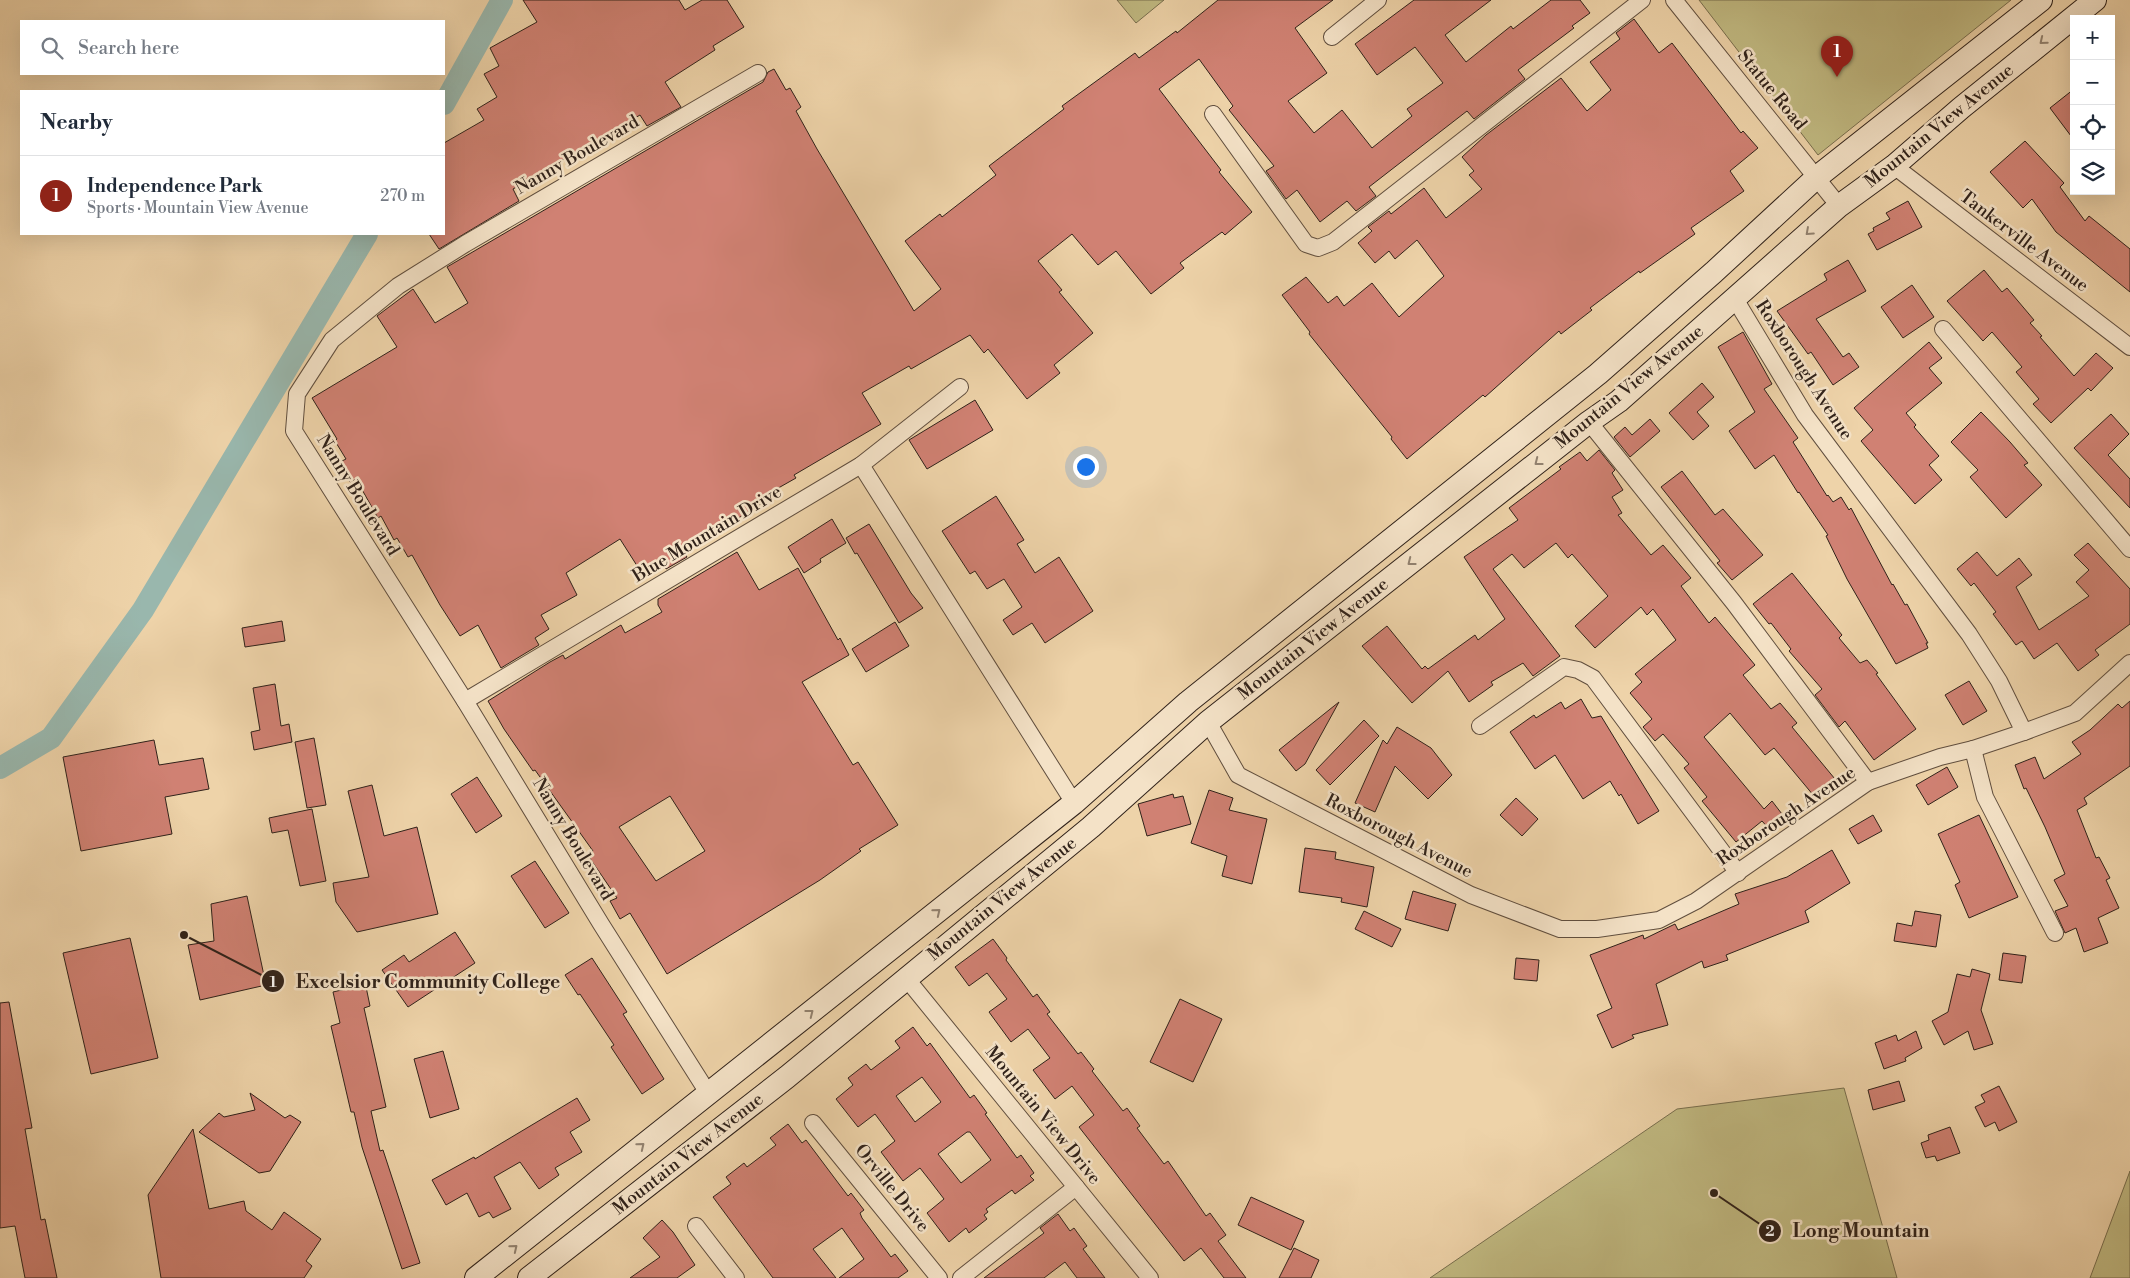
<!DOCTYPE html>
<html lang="en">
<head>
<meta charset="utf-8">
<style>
  :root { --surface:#fff; --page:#f6f6f7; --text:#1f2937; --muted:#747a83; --line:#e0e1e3; --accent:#8f2418 }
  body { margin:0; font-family:"Libre Bodoni",serif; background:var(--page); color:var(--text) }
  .controls { position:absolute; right:15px; top:15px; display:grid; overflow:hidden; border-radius:0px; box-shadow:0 5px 20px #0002 }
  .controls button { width:45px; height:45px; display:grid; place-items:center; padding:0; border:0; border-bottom:1px solid var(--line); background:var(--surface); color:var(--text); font:25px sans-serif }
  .you { position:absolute; left:1085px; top:466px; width:18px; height:18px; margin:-12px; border:4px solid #fff; border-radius:50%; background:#1a73e8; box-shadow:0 0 0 8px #1a73e833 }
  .badge { display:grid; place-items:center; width:32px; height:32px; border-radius:50%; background:var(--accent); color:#fff; font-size:16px; font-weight:700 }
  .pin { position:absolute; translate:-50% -41px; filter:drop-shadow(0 1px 2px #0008) }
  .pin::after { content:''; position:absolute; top:26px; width:18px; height:15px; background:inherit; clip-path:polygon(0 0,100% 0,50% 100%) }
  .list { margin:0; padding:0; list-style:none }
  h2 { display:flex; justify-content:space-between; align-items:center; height:65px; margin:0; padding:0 20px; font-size:21px }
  h2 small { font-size:16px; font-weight:400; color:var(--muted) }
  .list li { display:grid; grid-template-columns:32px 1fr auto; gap:15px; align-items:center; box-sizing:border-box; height:80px; padding:0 20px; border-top:1px solid var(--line) }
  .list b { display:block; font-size:19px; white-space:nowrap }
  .list p { margin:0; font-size:16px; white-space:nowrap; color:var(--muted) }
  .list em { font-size:16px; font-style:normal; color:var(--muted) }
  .icon { flex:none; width:28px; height:28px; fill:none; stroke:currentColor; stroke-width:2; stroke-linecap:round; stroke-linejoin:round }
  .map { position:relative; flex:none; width:2130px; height:1278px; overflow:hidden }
  .search { position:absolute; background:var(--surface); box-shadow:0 5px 20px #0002; left:20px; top:20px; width:425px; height:55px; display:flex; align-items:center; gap:12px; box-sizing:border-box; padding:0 18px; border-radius:0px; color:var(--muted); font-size:19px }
  .panel { position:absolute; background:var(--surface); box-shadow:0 5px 20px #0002; left:20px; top:90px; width:425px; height:145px; border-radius:0px }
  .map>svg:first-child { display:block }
  .green { fill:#c1ba82; stroke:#786e4e }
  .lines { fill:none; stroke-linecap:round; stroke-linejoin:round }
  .canal { stroke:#99b7ad; stroke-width:22 }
  .building { fill:#d08173; stroke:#30221a; fill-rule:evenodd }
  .street-casing { stroke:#604e3e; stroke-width:18 }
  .secondary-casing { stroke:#30221a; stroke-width:24 }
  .street { stroke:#f4e2c7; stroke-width:16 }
  .secondary { stroke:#f4e2c7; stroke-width:22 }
  .oneway { stroke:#928270 }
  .labels { text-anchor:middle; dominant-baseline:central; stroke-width:5; stroke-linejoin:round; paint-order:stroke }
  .street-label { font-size:18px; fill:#30221a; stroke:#f4e2c7 }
  .leader { fill:none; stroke:#30221a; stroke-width:2 }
  .callout-dot { fill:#30221a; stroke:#f4e2c7; stroke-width:2 }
  .mark-label { font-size:15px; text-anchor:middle; font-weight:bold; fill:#fff }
  .callout-label { font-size:19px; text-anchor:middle; font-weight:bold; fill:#30221a; stroke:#f4e2c7; stroke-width:5; stroke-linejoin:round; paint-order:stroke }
</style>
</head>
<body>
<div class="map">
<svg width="2130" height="1278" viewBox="0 0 2130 1278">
  <rect width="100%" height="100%" fill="#eed3a9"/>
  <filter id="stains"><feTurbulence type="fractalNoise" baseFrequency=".004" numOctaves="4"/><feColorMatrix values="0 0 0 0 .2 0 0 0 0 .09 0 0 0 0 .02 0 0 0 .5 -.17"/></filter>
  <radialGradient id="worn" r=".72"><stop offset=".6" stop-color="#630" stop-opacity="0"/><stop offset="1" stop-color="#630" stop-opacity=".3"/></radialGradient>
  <g class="green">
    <path d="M1117,0H1164L1136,23Z"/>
    <path d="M1699,0H2011L1818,155Z"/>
    <path d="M1844,1088L1897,1278H1430L1677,1109Z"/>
    <path d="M2130,1171V1278H2090Z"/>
  </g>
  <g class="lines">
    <g class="canal">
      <path d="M444,104L502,0"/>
      <path d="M0,768L51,738L143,610L367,234"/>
    </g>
  </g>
  <g class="building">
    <path d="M523,0H679L685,10L702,0H727L744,27L713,46L715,50L665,82L681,107L647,126L640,115L559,162L560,163L513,189L519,201L439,249L429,234H444V143L484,120L477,109L497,97L484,74L499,66L490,48L537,22Z"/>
    <path d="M1218,0H1333L1295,28L1327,73L1288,101L1314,133L1342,110L1372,148L1412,116L1407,109L1443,83L1415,47L1377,75L1355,44L1414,0H1491L1445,35L1466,62L1511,26L1513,29L1551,0H1580L1590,13L1572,26L1574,28L1518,70L1525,79L1474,119L1467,111L1369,187L1376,196L1356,211L1347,201L1320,222L1297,190L1286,199L1266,171L1274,166L1229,110L1233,106L1199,59L1159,89L1221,170L1219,172L1252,212L1225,235L1222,232L1180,263L1184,268L1151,294L1116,251L1098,265L1072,234L1038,261L1062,290L1059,292L1093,333L1054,365L1060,373L1027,399L988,349L984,353L970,335L911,369L909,366L862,393L881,424L794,475L796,478L773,491L775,495L729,524L727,521L681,548L687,557L666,569L660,560L641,572L620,539L566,573L577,595L541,615L549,629L535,638L539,645L501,668L478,625L460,636L440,605L412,555L408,557L397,538L394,540L381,516L378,518L356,479L350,482L340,462L346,459L335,441L337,439L312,398L397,347L377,316L413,289L435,323L468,303L447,267L763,82L768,72L774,69L786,90L790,88L801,107L796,111L817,149L914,311L941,289L905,241L940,214L942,217L996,175L989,166L1064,109L1062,106L1135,53L1139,58L1176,31L1177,33Z"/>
    <path d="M1634,19L1659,53L1672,43L1741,133L1743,131L1758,148L1730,171L1744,191L1691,228L1695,234L1640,273L1639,271L1590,308L1592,310L1561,334L1559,331L1485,397L1483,395L1407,459L1391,439L1392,437L1309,334L1310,332L1282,295L1306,277L1328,303L1337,296L1344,306L1372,283L1399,317L1444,276L1417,240L1395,259L1389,251L1375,263L1358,243L1372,231L1368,227L1389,211L1391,214L1424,188L1446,218L1482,189L1469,175L1474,171L1462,157L1486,135L1561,78L1587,111L1611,90L1590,62L1620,39L1616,33Z"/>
    <path d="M2074,89V140L2050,108Z"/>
    <path d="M2025,141L2064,183L2060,187L2085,221L2089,216L2130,249V292L2056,232L2032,199L2023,208L1990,172Z"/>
    <path d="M1908,201L1922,227L1877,250L1868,234L1874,231L1873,228L1890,219L1886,213Z"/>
    <path d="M1848,260L1866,291L1816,319L1843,357L1849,353L1859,367L1833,385L1811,352L1808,354L1777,311L1827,280L1824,274Z"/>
    <path d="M1984,270L2002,292L2007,288L2034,320L2030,323L2042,336L2040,337L2074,376L2096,353L2113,368L2091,391L2088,388L2051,423L2033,404L2039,399L2016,372L2022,367L1992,332L1983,341L1947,301Z"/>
    <path d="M1912,285L1934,317L1903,338L1881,307Z"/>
    <path d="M1743,332L1772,384L1764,389L1798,438L1793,442L1827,496L1828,495L1833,502L1841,497L1849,510L1851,508L1892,585L1893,584L1905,605L1907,604L1928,643H1926L1928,648L1896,664L1847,579L1826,536L1828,535L1799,492L1798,493L1774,455L1755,469L1729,431L1755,412L1718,347Z"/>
    <path d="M1929,342L1942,358L1929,368L1942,383L1906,413L1916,425L1914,427L1939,456L1929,465L1942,480L1915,504L1861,441L1873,430L1854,408Z"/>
    <path d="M1702,383L1714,397L1697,412L1709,426L1693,440L1669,413Z"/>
    <path d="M975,400L993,430L927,469L909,440Z"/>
    <path d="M1981,412L2010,442L2028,463L2024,465L2042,485L2006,518L1970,477L1978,470L1951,442Z"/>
    <path d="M2111,414L2129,434L2108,455L2130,479V508L2074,448Z"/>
    <path d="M1650,419L1660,431L1630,457L1614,437L1625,427L1632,435Z"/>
    <path d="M1599,450L1615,470L1612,473L1623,490L1612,497L1622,513L1618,515L1651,555L1663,545L1691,578L1681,586L1709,623L1715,617L1755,665L1743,675L1771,709L1780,703L1797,723L1792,727L1835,779L1814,796L1774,748L1765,755L1730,713L1704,737L1764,809L1772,801L1785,818L1770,830L1762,821L1736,842L1702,801L1707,797L1684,768L1689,764L1663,734L1655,741L1643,727L1652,719L1630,693L1642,682L1635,674L1676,640L1653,609L1647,615L1641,607L1595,648L1575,626L1608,596L1572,554L1568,558L1556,543L1524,568L1512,554L1493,569L1560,656L1533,676L1523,663L1491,682L1493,685L1469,702L1448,671L1412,703L1362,646L1387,626L1422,669L1425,666L1428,669L1475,635L1478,640L1505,619L1464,557L1518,520L1509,508L1561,469L1559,467L1580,452L1587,461Z"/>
    <path d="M1682,471L1715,515L1723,509L1763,555L1732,580L1717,563L1720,561L1661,487Z"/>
    <path d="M996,496L1024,540L1017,544L1035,573L1059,557L1093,611L1045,643L1032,623L1013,635L1003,620L1022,607L1004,579L987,589L975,571L970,574L942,531Z"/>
    <path d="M832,519L846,543L820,559L821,562L804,573L788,547Z"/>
    <path d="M869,524L911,593L923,608L899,623L857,553L855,554L846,538Z"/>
    <path d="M2088,543L2130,589V624L2095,650L2099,655L2078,671L2057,643L2034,659L2022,641L2016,645L1993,614L1996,612L1974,583L1971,586L1957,569L1977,552L1997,576L2019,558L2032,575L2016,587L2039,630L2089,596L2076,582L2089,570L2074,555Z"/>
    <path d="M737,552L759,590L798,568L838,640L840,638L849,655L802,682L853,765L858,762L898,825L859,849L861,851L820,880L667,974L630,913L620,919L610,901L617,898L587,854L593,851L535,770L533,771L504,729L488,701L550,662L563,655L565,659L621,625L625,633L662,612L658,605V599ZM670,796L705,851L656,881L619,827Z"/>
    <path d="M1792,573L1842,635L1839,638L1860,663L1867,660L1878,673L1876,674L1916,729L1874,760L1845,721L1839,727L1815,695L1822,689L1789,651L1791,649L1771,623L1769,624L1753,604Z"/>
    <path d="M282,621L285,641L245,647L242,628Z"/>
    <path d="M895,622L909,646L866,672L852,649Z"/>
    <path d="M1969,681L1987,711L1963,725L1945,695Z"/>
    <path d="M275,684L281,726L289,724L292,742L254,750L251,732L260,730L253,688Z"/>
    <path d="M1581,699L1592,718L1601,716L1659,811L1638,824L1621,794L1619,796L1610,781L1583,799L1555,755L1535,769L1510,732L1534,715L1536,718L1561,702L1565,709Z"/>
    <path d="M2130,701V766L2084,798L2087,804L2077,810L2096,858L2099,857L2110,878L2106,880L2119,908L2098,918L2108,943L2084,952L2076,928L2065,933L2055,911L2068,906L2054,880L2065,874L2045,827L2026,788L2024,789L2015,765L2035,757L2044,779L2081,754L2072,742L2090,730L2118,704L2122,708Z"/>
    <path d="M1339,702L1305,764L1296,771L1279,750Z"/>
    <path d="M1364,720L1379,736L1330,785L1316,770Z"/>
    <path d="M1397,727L1431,748L1452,775L1428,799L1395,766L1375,812L1355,803L1383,740L1387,744Z"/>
    <path d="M314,738L326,805L307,808L295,742Z"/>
    <path d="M154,740L159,765L203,758L209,789L165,797L172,834L81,851L63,757Z"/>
    <path d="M1947,767L1958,787L1928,805L1916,785Z"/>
    <path d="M477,777L502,816L476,833L451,794Z"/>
    <path d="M372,785L384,836L417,827L438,914L357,932L336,902L333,883L369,877L348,791Z"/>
    <path d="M1209,790L1233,798L1229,810L1267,819L1252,884L1222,876L1227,856L1191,843Z"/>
    <path d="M1173,794L1174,798L1183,796L1191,824L1147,836L1138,804Z"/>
    <path d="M1516,798L1538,819L1522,836L1500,815Z"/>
    <path d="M312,809L326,881L300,886L288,830L272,833L269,818Z"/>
    <path d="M1873,815L1882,831L1858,844L1849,829Z"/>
    <path d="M1979,815L2018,897L1969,918L1955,885L1960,882L1938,834Z"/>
    <path d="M1305,848L1336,852L1335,859L1374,867L1367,907L1341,902L1342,898L1299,892Z"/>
    <path d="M1832,850L1850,883L1805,911L1809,922L1726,955L1728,960L1704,968L1702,961L1656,984L1668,1025L1632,1035L1634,1038L1612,1048L1597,1015L1612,1008L1590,955L1643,935L1644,939L1675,924L1678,930L1739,904L1735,894L1787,877Z"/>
    <path d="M535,861L569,913L545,928L511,876Z"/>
    <path d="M1413,891L1456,904L1448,931L1405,919Z"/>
    <path d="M247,896L266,985L200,1000L188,945L214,941L211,904Z"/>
    <path d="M1364,911L1401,929L1392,947L1355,929Z"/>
    <path d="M1915,911L1941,915L1936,947L1894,941L1897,923L1912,926Z"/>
    <path d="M455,932L475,963L408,1007L382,970L404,955L409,962Z"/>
    <path d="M130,938L158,1058L91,1074L63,953Z"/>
    <path d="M993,939L1007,958L1006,960L1033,997L1037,994L1050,1012L1047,1014L1078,1054L1081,1052L1094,1069L1092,1071L1123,1111L1127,1108L1140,1126L1137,1128L1164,1164L1168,1161L1206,1216L1210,1213L1226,1235L1218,1241L1246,1278H1224L1201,1248L1184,1261L1079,1127L1094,1115L1072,1086L1055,1099L1033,1070L1050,1058L1028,1029L1011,1042L989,1012L1007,999L987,973L969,986L955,967Z"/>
    <path d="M2003,953L2026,956L2022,983L1999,980Z"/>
    <path d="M592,958L627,1012L623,1014L664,1079L642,1094L611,1047L614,1045L580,994L578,995L565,975Z"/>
    <path d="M1516,958L1539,960L1537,981L1514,979Z"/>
    <path d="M1972,969L1990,974L1981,1010L1993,1044L1974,1050L1968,1031L1944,1045L1932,1021L1948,1012L1957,974L1970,977Z"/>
    <path d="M365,982L370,1006L364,1008L386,1107L371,1111L380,1151L383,1150L420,1263L402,1269L362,1147L354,1112H351L331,1026L340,1023L333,992L358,986Z"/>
    <path d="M1180,999L1222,1019L1193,1082L1150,1062Z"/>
    <path d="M9,1002L32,1128L25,1129L41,1220L45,1219L57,1278H25L15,1226L0,1228V1003Z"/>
    <path d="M913,1027L927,1046L930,1043L970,1098L974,1095L987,1113L985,1114L1017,1158L1021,1155L1034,1173L1030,1176L1034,1180L1015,1194L1012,1190L986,1209L988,1212L984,1215L987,1219L969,1233L966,1228L949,1242L927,1213L944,1199L931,1182L920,1168L903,1181L881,1152L895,1141L875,1114L858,1127L836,1099L853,1085L848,1078L866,1064L871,1070L900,1048L895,1041ZM922,1077L941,1102L915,1122L896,1096ZM967,1132H970L991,1160L961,1183L938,1154Z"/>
    <path d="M1916,1031L1922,1048L1905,1058L1906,1061L1884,1069L1875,1043L1896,1035L1898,1041Z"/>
    <path d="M443,1051L459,1109L430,1118L414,1059Z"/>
    <path d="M1899,1081L1905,1101L1873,1110L1868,1090Z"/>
    <path d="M1999,1086L2017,1122L1999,1131L1995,1122L1985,1127L1975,1107L1985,1102L1981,1095Z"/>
    <path d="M250,1093L285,1118L290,1115L301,1122L270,1171L259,1173L199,1132L219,1113L224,1117L255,1110Z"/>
    <path d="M577,1098L590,1120L570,1132L582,1152L555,1168L559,1175L539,1189L520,1162L494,1177L511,1209L493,1218L489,1212L479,1217L467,1193L446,1205L432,1180L474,1157L475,1159Z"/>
    <path d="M788,1124L802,1143L806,1140L848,1196L851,1193L864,1210L860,1213L862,1218L891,1257L895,1254L908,1271L898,1278H839L864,1259L842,1228L813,1249L836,1278H773L713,1197L731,1184L726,1177L744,1163L747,1167L776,1145L770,1138Z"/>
    <path d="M1950,1127L1960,1153L1937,1161L1935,1156L1926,1158L1921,1143L1929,1140L1928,1135Z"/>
    <path d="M193,1129L209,1209L244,1201L246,1211L272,1230L284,1212L321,1239L306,1261L312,1266L304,1278H161L148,1195Z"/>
    <path d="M1251,1197L1304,1221L1291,1250L1238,1225Z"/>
    <path d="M1058,1214L1070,1231L1074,1228L1087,1246L1083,1249L1105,1278H1077L1065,1262L1044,1278H984L1044,1233L1040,1228Z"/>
    <path d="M662,1220L673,1232L695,1265L677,1278H630L660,1257L643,1238Z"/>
    <path d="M1294,1248L1319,1260L1311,1278H1279Z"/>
  </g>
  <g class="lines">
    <defs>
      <g id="street">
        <path d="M1674,0L1839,206"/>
        <path d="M1332,37L1378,0"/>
        <path d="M1213,114L1306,244L1318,248L1333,242L1642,0"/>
        <path d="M1894,166L2130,347"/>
        <path d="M1943,329L2130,549"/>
        <path d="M1589,422L1734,603L1868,782"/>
        <path d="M861,465L1074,803"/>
        <path d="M465,701L861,465L960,387"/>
        <path d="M1208,722L1238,775L1471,895L1560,929H1597L1659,920L1696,901L1868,782L1940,757L1973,749L2024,732L1999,681L1969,634L1805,415L1735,299"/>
        <path d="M1480,726L1564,667L1578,670L1593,678L1738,873"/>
        <path d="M2024,732L2075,713L2130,663"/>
        <path d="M1973,749L1985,797L2055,933"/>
        <path d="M906,978L1150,1278"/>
        <path d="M708,1093L601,924L465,701L294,431L297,394L332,340L398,286L465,244L758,73"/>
        <path d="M813,1123L939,1278"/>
        <path d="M696,1226L736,1278"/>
        <path d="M961,1278L1076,1187"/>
      </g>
      <g id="secondary">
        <path d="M476,1278L1074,803L1188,702L1598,374L1714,272L1817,177L2041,0"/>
        <path d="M529,1278L787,1077L1091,827L1208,722L1589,422L1619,401L1839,206L1894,166L1961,108L2095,0"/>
      </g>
    </defs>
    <use href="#street" class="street-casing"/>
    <use href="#secondary" class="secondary-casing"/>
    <use href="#street" class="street"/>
    <use href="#secondary" class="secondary"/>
  </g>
  <defs><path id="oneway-chevron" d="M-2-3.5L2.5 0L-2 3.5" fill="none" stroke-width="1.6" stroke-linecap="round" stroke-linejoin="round" transform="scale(1.25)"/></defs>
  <g class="oneway">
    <use href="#oneway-chevron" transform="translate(2043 41) rotate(141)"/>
    <use href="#oneway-chevron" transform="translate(1809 232) rotate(138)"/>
    <use href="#oneway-chevron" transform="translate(1538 462) rotate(142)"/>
    <use href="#oneway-chevron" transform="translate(1411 562) rotate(142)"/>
    <use href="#oneway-chevron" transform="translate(937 912) rotate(-39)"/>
    <use href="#oneway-chevron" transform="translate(810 1013) rotate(-38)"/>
    <use href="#oneway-chevron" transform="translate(641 1146) rotate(-39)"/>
    <use href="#oneway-chevron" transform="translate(514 1248) rotate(-39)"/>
  </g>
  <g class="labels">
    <g class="street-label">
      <text transform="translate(1772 90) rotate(51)">Statue Road</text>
      <text transform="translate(1939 126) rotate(-39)">Mountain View Avenue</text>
      <text transform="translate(577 155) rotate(-30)">Nanny Boulevard</text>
      <text transform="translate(2024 241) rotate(37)">Tankerville Avenue</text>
      <text transform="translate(1804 370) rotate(57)">Roxborough Avenue</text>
      <text transform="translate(1629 387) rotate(-39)">Mountain View Avenue</text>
      <text transform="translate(358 495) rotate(58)">Nanny Boulevard</text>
      <text transform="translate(707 534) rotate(-31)">Blue Mountain Drive</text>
      <text transform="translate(1313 639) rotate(-38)">Mountain View Avenue</text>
      <text transform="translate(1786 816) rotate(-34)">Roxborough Avenue</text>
      <text transform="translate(1399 836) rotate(27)">Roxborough Avenue</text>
      <text transform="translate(573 839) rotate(59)">Nanny Boulevard</text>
      <text transform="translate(1002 899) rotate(-39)">Mountain View Avenue</text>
      <text transform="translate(1043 1115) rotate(51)">Mountain View Drive</text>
      <text transform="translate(688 1154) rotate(-38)">Mountain View Avenue</text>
      <text transform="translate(892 1188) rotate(51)">Orville Drive</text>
    </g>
  </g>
  <path class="leader" d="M184 935L273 981M1714 1193L1770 1231"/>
  <g class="callout-dot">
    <circle cx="184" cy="935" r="5"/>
    <circle cx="1714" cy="1193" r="5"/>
    <circle cx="273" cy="981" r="12"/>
    <circle cx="1770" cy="1231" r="12"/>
  </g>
  <g class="mark-label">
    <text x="273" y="987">1</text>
    <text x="1770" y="1236">2</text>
  </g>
  <g class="callout-label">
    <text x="428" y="988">Excelsior Community College</text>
    <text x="1861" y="1237">Long Mountain</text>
  </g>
  <rect width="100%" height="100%" filter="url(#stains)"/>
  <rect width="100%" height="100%" fill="url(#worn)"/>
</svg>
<div class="controls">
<button>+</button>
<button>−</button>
<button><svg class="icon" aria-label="locate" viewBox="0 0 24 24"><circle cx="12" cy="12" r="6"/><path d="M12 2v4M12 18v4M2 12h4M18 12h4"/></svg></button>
<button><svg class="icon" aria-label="layers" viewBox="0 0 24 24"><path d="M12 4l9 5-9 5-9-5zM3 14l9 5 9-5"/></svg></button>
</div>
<div class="you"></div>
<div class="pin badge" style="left:1837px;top:77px">1</div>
<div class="search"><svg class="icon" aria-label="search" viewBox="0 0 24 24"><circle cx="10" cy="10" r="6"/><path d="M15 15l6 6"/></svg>Search here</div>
<section class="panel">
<h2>Nearby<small></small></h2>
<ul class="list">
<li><span class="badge">1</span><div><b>Independence Park</b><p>Sports · Mountain View Avenue</p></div><em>270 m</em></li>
</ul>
</section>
</div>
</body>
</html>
